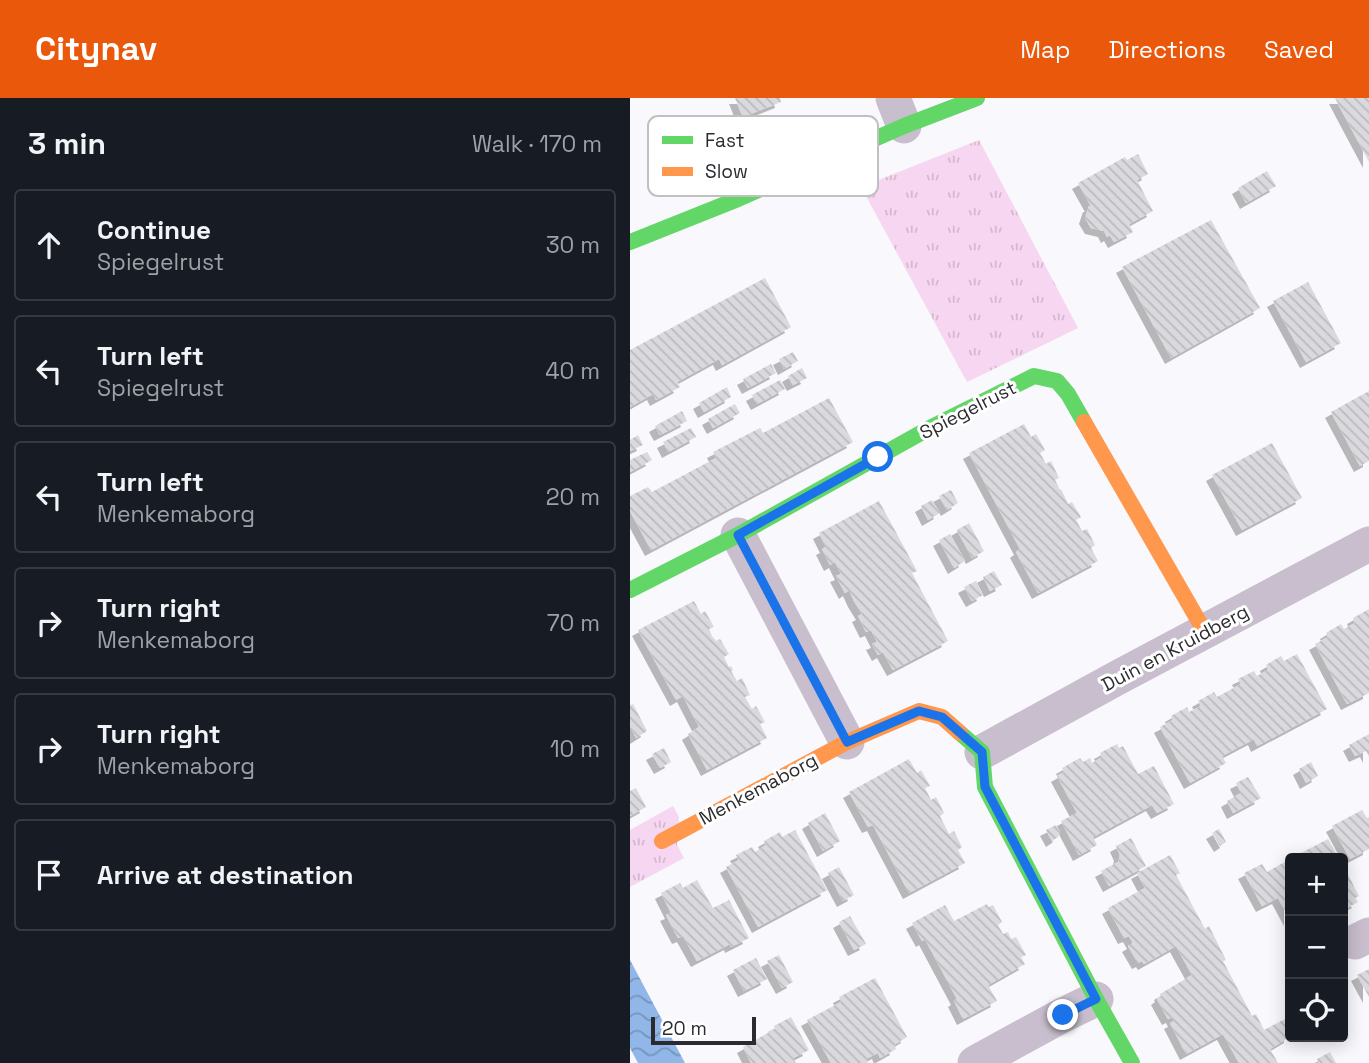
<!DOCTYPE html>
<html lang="en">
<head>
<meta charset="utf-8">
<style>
  :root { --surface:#171b24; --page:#242831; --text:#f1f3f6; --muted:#9ea1a6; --line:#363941; --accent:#ea580c }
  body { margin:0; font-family:"Space Grotesk",sans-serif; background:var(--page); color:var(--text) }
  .controls { position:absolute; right:21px; bottom:21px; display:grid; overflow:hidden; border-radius:7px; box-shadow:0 4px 18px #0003 }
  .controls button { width:63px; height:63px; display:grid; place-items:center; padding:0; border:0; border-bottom:2px solid var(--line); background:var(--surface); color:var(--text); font:35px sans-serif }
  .scale { position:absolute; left:21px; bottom:18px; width:105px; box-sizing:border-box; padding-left:7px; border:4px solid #2c2b30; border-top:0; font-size:19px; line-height:24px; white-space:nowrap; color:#2c2b30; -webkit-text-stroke:5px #fff; paint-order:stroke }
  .stop { position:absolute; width:21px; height:21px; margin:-16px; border:5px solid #1a73e8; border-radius:50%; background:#fff }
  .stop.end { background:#1a73e8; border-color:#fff; box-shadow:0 2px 7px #0008 }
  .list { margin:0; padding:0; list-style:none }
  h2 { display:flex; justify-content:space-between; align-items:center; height:91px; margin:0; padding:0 28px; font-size:30px }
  h2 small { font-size:23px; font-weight:400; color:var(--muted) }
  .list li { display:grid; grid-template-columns:46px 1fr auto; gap:21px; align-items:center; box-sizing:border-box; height:112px; margin:0 14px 14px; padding:0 14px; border:2px solid var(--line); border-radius:7px }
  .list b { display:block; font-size:26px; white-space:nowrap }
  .list p { margin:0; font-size:23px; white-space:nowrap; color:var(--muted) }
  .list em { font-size:23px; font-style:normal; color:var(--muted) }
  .icon { flex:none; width:38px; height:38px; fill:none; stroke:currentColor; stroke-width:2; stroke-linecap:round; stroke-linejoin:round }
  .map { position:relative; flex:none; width:739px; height:965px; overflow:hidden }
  header { display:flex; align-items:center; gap:42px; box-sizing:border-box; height:98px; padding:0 35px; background:var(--accent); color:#fff }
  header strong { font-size:33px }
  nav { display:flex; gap:38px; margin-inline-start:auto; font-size:24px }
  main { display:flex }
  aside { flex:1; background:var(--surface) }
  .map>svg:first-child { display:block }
  .grass { fill:url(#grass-tufts) }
  .water { fill:url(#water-waves) }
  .building { fill:url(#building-back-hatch); filter:url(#shadow) }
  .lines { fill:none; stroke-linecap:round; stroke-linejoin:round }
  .street { stroke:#c8becd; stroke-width:35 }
  .fast { stroke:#63d668; stroke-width:16 }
  .slow { stroke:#ff974d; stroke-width:16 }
  .route { stroke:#1a73e8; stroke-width:9 }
  .labels { text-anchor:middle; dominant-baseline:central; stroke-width:6; stroke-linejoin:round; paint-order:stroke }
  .street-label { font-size:19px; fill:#2c2b30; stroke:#fff }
  .key { fill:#fff; stroke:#c0bfc1; stroke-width:2 }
  .key-label { font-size:19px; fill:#2c2b30 }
</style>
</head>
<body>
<header>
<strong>Citynav</strong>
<nav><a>Map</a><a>Directions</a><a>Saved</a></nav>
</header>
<main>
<aside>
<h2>3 min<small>Walk · 170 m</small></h2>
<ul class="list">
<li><svg class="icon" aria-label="ahead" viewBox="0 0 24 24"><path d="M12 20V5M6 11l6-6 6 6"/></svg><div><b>Continue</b><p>Spiegelrust</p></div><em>30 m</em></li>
<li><svg class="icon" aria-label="left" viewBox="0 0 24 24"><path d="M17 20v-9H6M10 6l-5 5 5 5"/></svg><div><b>Turn left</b><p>Spiegelrust</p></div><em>40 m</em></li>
<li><svg class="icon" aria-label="left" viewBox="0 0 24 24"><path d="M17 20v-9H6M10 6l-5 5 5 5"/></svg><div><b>Turn left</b><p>Menkemaborg</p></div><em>20 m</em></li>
<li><svg class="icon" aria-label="right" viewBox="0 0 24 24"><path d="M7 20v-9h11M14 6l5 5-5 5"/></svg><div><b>Turn right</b><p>Menkemaborg</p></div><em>70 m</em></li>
<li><svg class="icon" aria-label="right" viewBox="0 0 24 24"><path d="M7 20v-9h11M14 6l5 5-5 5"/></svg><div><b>Turn right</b><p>Menkemaborg</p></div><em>10 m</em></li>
<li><svg class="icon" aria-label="arrive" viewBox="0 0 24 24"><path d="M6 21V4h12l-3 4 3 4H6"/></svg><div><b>Arrive at destination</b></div></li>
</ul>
</aside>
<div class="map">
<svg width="739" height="965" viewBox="0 0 739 965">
  <defs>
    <pattern id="grass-tufts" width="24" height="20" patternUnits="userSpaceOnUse" patternTransform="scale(1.75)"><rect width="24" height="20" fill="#f6d6f0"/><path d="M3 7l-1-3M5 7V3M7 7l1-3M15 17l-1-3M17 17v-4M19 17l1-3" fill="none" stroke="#d3b8ce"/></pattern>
    <pattern id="water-waves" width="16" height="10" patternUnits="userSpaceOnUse" patternTransform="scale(1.75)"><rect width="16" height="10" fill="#90b7e8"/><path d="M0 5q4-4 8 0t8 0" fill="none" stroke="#7695bc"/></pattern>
    <pattern id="building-back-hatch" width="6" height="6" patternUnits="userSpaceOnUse" patternTransform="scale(1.75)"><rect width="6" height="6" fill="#dadade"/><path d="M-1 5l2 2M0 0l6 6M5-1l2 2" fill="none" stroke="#bbbbbf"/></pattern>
    <filter id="shadow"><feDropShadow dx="-6" dy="6" stdDeviation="0" flood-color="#0004"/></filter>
  </defs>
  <rect width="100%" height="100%" fill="#f9f8fc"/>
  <g class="grass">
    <path d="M349,42L448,230L337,284L231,89Z"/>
    <path d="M43,708L49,719L47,747L54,760L0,789V732Z"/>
  </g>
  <path class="water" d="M0,862L55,965H8L0,950Z"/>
  <g class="building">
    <path d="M105,0H150L151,4L115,18L118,26L116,27Z"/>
    <path d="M705,0H739V64L715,19Z"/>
    <path d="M508,56L518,76L507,82L523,113L499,126L503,134L484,144L480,137L477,139L474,133L461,130L455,120L459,108H461L448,85L495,59L497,62Z"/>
    <path d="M637,73L646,88L616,105L608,90Z"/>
    <path d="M581,122L630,210L541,260L492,169Z"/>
    <path d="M135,180L161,229L92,267L89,261L47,284L50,289L26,302L23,296L0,309V252Z"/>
    <path d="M678,184L711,245L676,264L643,203Z"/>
    <path d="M163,254L168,263L154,271L149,261Z"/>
    <path d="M141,266L146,275L118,290L113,281Z"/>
    <path d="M172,270L177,280L163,287L158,278Z"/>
    <path d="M150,282L155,291L127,306L122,297Z"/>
    <path d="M97,289L101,299L74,314L69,305Z"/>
    <path d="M739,293V363L730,368L701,314Z"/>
    <path d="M199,300L223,344L21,452L0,413V398L18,389L22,394L86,360L83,354L130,330L133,335Z"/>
    <path d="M105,306L110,315L83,330L78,321Z"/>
    <path d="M52,313L57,323L30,337L25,328Z"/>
    <path d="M394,326L401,339L406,336L415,352L410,355L416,366L421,363L429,380L425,382L430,392L431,391L438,406L442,404L451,419L446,422L452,433L457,431L465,447L461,450L468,463L408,495L386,454L390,451L339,355Z"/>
    <path d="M61,330L66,339L38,354L33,344Z"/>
    <path d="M8,337L13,347L0,353V342Z"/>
    <path d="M642,345L672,400L612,432L582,377Z"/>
    <path d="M17,354L22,362L0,374V362Z"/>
    <path d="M321,392L328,405L317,412L309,398Z"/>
    <path d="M302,402L310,415L298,422L291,408Z"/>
    <path d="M249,403L287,473L282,475L318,543L263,572L253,554L248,557L242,546L247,544L241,532L236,534L228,518L232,516L224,503L219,492L215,495L206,478L211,476L205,464L200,467L192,451L196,449L189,435Z"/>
    <path d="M339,425L354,453L342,460L327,432Z"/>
    <path d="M320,436L335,463L324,470L309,442Z"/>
    <path d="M364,473L372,487L360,493L353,479Z"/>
    <path d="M346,483L353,497L342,503L334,489Z"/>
    <path d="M64,503L71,516L75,513L84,529L79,531L82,538L86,543L90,541L99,556L94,559L99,569L101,568L103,572L101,573L107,583L112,580L120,597L115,599L122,611L126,608L135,624L130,626L137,640L77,672L58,636L69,629L53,598L46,602L8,532Z"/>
    <path d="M739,511V595L717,606L685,546L698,539L696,535L711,526L714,531L725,525L723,520Z"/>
    <path d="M667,556L697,611L627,648L624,641L592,658L596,665L560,685L530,629L543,622L541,618L557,609L559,614L571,608L568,603L584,594L587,599L611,586L608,581L624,573L627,578L638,572L636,567L651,558L654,563Z"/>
    <path d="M3,606L17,633L6,640L0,628V607Z"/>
    <path d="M739,636V659L736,653L725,658L719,647Z"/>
    <path d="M487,646L489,650L493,648L508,676L524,668L544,706L527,715L522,707L463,739L467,747L449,757L431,723L447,715L427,678L434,674L432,670L450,660L453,664L460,660L462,665L472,659L470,655Z"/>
    <path d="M34,650L41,664L30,670L22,656Z"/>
    <path d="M279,661L287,675L291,672L300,688L295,690L301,702L306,699L314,715L310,718L319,736L324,733L332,749L328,752L335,765L279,795L243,727L238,729L219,694Z"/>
    <path d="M681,664L688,678L676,685L669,671Z"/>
    <path d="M618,679L631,700L603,715L597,703L611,695L606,685Z"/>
    <path d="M6,690L16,709L0,718V693Z"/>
    <path d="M732,712L737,720L739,719V751L720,761L702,728Z"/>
    <path d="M195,715L210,743L193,753L178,725Z"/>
    <path d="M426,727L430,734L428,739L422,743L416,732Z"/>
    <path d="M589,731L596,744L590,748L582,735Z"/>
    <path d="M165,732L197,792L128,829L96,769L109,762L106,757L122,749L125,754L136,747L134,743L150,734L152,739Z"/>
    <path d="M501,740L516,768L479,788L471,773L488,764L490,757L486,748Z"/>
    <path d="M698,741L709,760H661L667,757Z"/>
    <path d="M540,757L550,775L546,777L575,831L579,828L596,862L593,863L622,918L626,916L634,932L655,921L660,931V939L640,951L648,965H609L593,936L556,956L540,925L544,923L542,919L538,921L527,901L531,898L530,896L562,877L546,848L514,866L512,863L508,865L498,848L503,845L499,838L494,840L478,810L515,790L507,775Z"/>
    <path d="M660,761V822L648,800L632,808L614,775L632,766L637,774Z"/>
    <path d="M713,767L729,798L725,800L728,804L713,812Z"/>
    <path d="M209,769L224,797L213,803L198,775Z"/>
    <path d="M67,782L83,810L99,802L119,840L101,849L100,846L67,863L53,838L48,840L36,817L41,815L31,795L50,785L53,790Z"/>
    <path d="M357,806L358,809L363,807L372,824L368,827L373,836L378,834L381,841L386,839L396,857L391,859L395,866L358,887L367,903L333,921L324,903L327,901L295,841L292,843L282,825L315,807L324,823Z"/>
    <path d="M220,818L236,846L224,852L209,824Z"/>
    <path d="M149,857L163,884L152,890L137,863Z"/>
    <path d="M126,860L137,881L114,893L103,872Z"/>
    <path d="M739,871V899L727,877Z"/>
    <path d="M245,880L277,939L264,947L266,951L250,960L248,955L236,961L238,965H201L177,922L211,904L209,899Z"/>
    <path d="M161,919L179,952L163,960L166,965H121L113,949L145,931L144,928Z"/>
    <path d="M700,954L706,965H689L687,961Z"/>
  </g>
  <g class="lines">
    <g class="street">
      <path d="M263,0L274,28"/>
      <path d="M108,437L217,644"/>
      <path d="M352,654L487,580L739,446"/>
      <path d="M725,844L739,837"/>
      <path d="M345,965L433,917L466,901"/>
    </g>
    <g class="fast">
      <path d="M0,144L108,101L274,28L347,0"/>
      <path d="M0,492L108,437L298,331L404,278L427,283L438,296L454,324"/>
      <path d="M330,635L352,654L355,689L466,901L502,965"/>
    </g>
    <g class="slow">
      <path d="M454,324L575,534"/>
      <path d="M32,743L217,644L289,613L312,619L330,635"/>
    </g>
  </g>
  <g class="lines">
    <path class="route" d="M248,359L108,437L217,644L289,613L312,619L352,654L355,689L466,901L433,917"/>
  </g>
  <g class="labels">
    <g class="street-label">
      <text transform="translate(338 312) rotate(-27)">Spiegelrust</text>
      <text transform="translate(545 550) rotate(-28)">Duin en Kruidberg</text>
      <text transform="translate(128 691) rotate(-28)">Menkemaborg</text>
    </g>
  </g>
  <rect x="18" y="18" width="230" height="80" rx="10" class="key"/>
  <rect x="32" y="38" width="31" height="8" fill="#63d668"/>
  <rect x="32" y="69" width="31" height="9" fill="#ff974d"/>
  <g class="key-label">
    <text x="75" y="49">Fast</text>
    <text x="75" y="80">Slow</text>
  </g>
</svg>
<div class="controls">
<button>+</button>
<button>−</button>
<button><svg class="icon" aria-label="locate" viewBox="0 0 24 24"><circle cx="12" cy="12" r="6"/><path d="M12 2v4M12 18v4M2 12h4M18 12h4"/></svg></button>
</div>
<div class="scale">20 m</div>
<div class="stop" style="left:248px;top:359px"></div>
<div class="stop end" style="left:433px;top:917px"></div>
</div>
</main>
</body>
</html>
